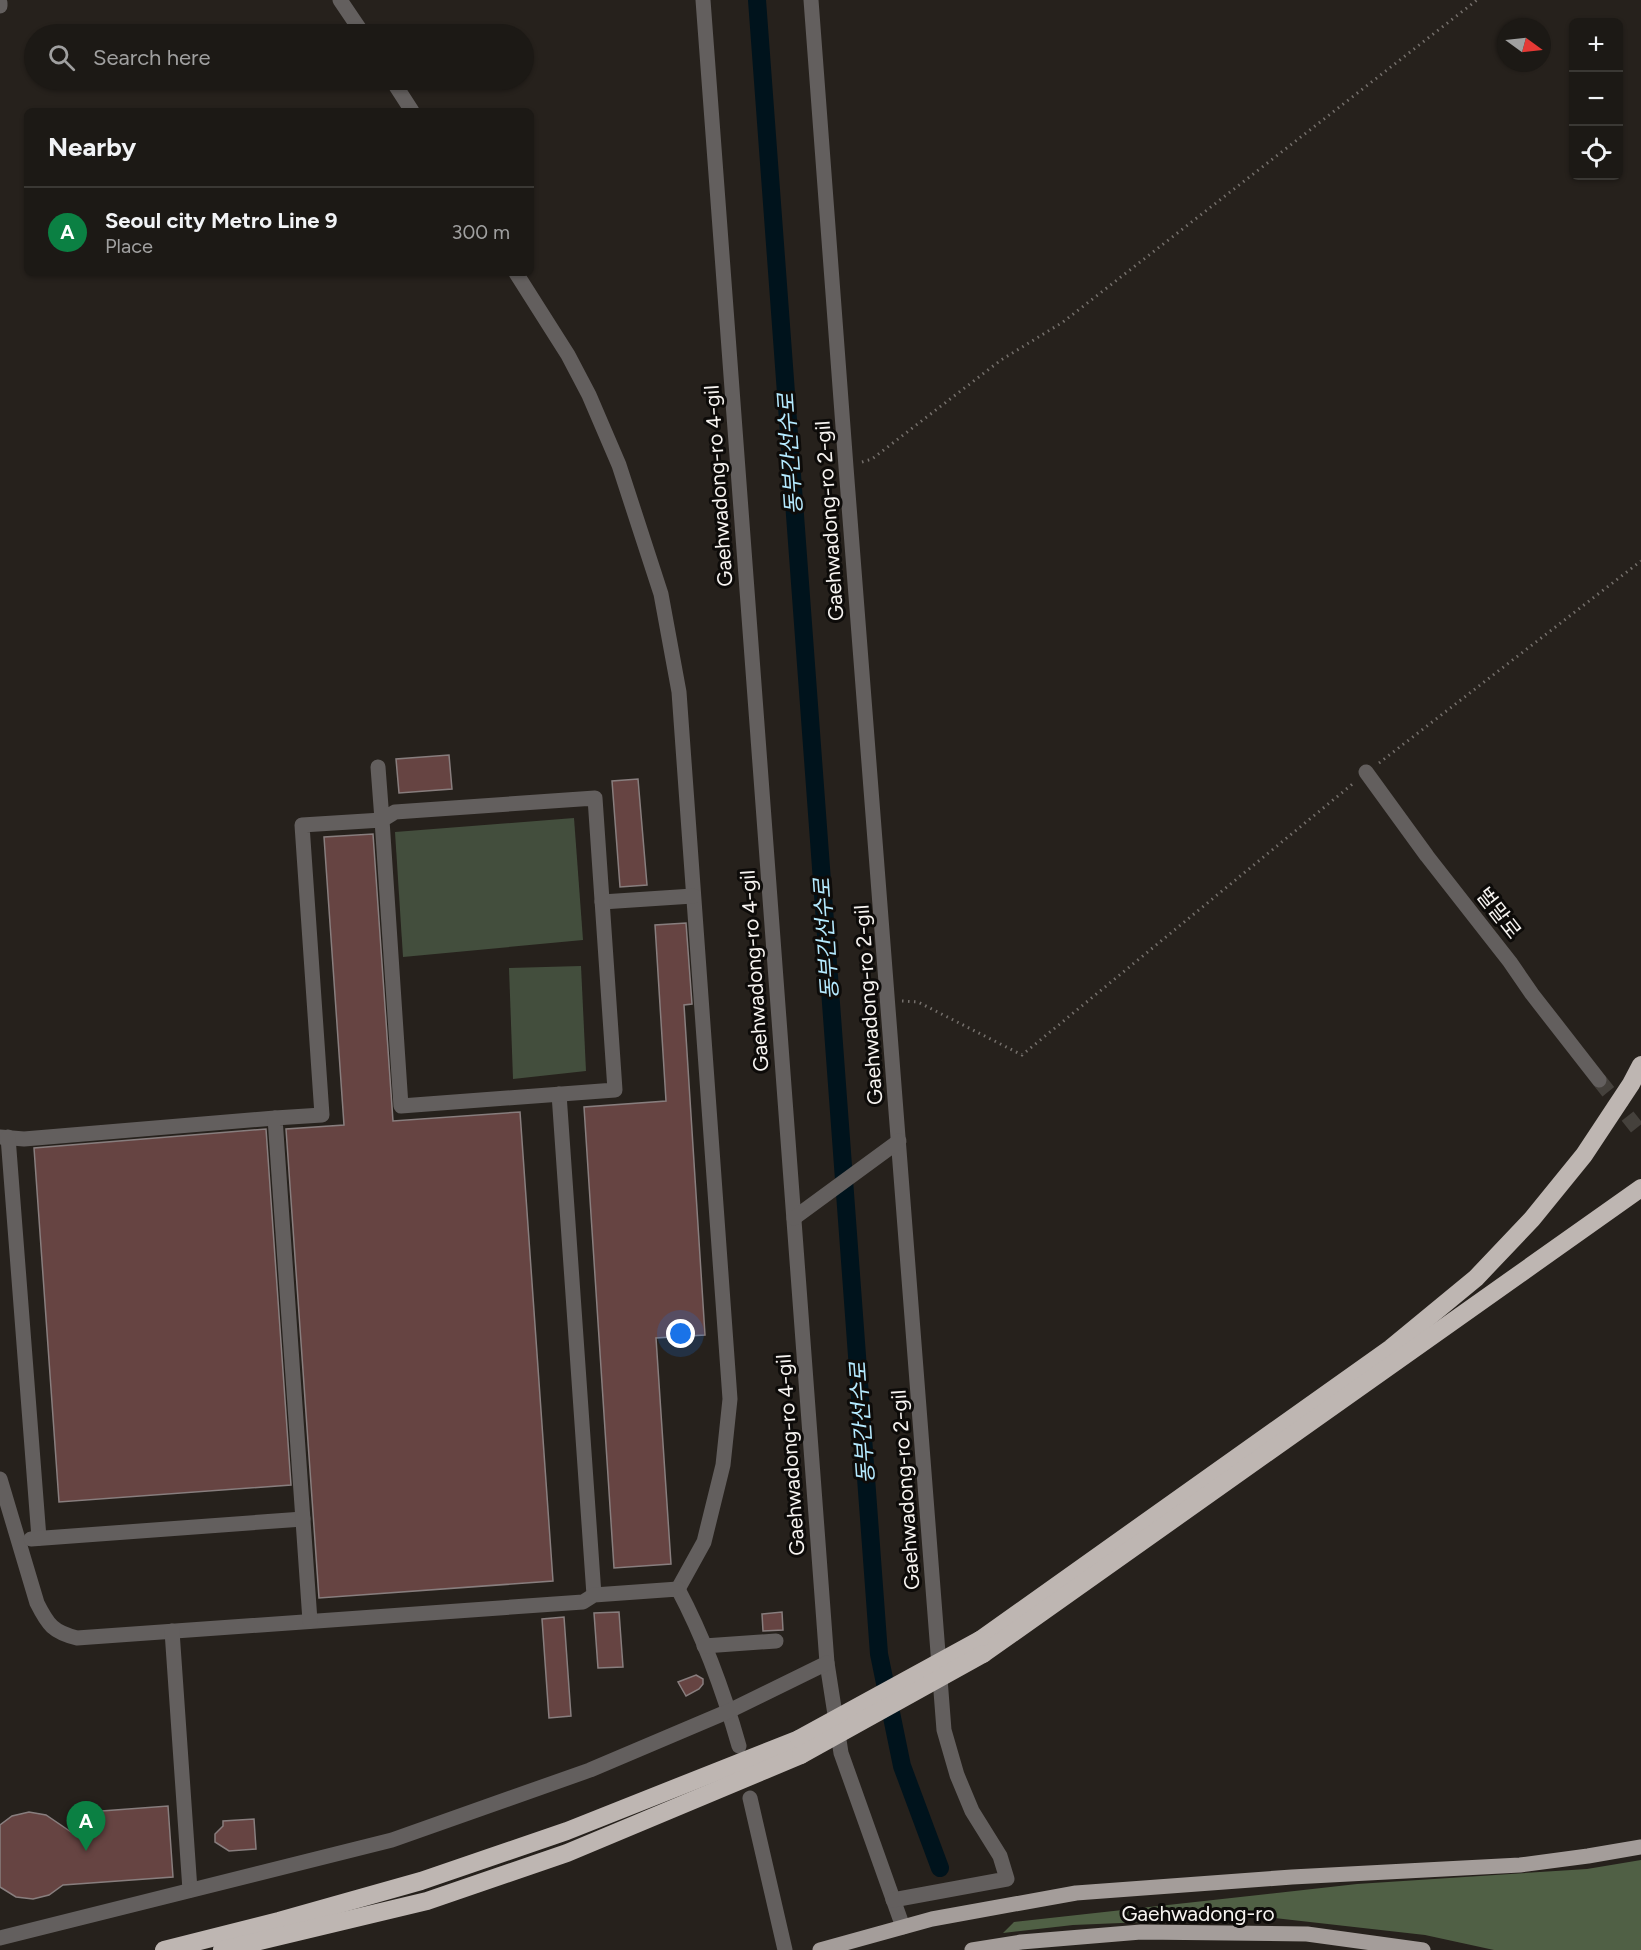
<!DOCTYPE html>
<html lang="en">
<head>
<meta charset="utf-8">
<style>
  :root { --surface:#1c1915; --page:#25221e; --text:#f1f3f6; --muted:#a0a0a0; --line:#3a3834; --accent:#0b8043 }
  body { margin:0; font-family:Figtree,"Noto Sans KR",sans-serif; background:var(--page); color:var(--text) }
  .controls { position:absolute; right:18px; top:18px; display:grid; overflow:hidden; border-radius:9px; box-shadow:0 2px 4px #0004 }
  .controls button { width:54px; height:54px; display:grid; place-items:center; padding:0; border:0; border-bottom:2px solid var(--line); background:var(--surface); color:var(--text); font:30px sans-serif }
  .compass { position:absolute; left:1497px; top:18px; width:54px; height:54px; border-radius:50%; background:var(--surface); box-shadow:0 2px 4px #0004; rotate:105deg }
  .you { position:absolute; left:681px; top:1334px; width:21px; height:21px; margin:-15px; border:4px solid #fff; border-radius:50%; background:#1a73e8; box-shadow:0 0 0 9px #1a73e833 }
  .badge { display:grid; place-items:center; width:39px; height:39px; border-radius:50%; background:var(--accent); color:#fff; font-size:20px; font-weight:700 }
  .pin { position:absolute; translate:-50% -50px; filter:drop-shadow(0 2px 3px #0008) }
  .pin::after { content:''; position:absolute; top:32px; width:21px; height:18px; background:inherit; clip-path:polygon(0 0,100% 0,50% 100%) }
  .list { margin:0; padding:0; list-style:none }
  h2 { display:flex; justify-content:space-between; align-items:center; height:78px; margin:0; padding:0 24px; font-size:26px }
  h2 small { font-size:20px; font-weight:400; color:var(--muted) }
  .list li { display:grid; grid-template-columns:39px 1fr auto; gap:18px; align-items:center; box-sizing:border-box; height:90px; padding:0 24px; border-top:2px solid var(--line) }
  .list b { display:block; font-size:22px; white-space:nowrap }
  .list p { margin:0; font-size:20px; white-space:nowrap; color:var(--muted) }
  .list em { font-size:20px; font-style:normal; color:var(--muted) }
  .icon { flex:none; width:33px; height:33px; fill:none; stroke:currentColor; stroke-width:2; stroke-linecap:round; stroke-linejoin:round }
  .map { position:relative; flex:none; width:1641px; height:1950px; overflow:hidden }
  .search { position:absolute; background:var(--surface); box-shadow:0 2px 4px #0004; left:24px; top:24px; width:510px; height:66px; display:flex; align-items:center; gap:15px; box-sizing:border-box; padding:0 21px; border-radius:33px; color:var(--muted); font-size:22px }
  .panel { position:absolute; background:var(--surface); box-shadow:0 2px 4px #0004; left:24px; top:108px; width:510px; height:168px; border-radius:9px }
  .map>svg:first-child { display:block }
  .green { fill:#434e3d }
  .forest { fill:#506045 }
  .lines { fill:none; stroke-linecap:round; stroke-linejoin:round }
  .canal { stroke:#00131c; stroke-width:18 }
  .building { fill:#664442; stroke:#887e7e; stroke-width:1.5 }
  .minor-tunnel { stroke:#45413c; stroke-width:15; stroke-dasharray:15 8; stroke-linecap:butt }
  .path { stroke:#75706c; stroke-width:3; stroke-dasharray:1.5 4.5; stroke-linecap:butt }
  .minor { stroke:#635f5e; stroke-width:15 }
  .major { stroke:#a49d9a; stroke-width:15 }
  .highway { stroke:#beb6b2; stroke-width:18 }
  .highway-bridge { stroke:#beb6b2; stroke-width:18 }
  .labels { text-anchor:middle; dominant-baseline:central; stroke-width:6; stroke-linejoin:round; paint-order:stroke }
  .street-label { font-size:21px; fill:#f7f4f1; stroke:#0d0b09 }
  .water-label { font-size:22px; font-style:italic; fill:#b5eaff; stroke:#0d0b09 }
</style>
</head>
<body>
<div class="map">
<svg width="1641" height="1950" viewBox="0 0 1641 1950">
  <rect width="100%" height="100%" fill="#26211c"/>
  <g class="green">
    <path d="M574,818L583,940L403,957L395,832Z"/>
    <path d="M581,966L586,1071L513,1079L509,968Z"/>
  </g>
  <path class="forest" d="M1641,1860V1950H1494L1425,1935L1266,1917L1073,1925L1003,1933L1014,1922L1357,1884L1587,1869Z"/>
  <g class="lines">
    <path class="canal" d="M757,0L879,1654L902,1766L940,1868"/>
  </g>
  <g class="building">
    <path d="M449,755L452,789L399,793L396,759Z"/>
    <path d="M638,779L647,885L620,887L612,781Z"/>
    <path d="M373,834L393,1121L520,1112L553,1581L319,1598L286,1129L344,1125L324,837Z"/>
    <path d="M686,923L692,1004L684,1005L705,1335L656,1338L671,1564L614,1568L584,1107L666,1101L655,925Z"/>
    <path d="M266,1129L291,1485L59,1502L34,1148Z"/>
    <path d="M619,1612L623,1667L598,1668L594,1613Z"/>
    <path d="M782,1612L783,1630L763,1631L762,1614Z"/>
    <path d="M564,1617L571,1716L549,1718L542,1619Z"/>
    <path d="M696,1675L703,1679V1684L699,1689L686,1696L678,1682Z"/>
    <path d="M168,1806L173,1877L63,1885L49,1895L33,1899L16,1897L0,1887V1825L12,1816L29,1812L46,1815L77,1836L75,1813Z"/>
    <path d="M254,1819L256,1849L229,1851L215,1842V1834L223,1826V1821Z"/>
  </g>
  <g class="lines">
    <path class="minor-tunnel" d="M1599,1080L1641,1133"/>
    <g class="path">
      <path d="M862,462L872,459L1001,360L1063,322L1477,0"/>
      <path d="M1379,763L1641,561"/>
      <path d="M902,1001L918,1002L1022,1055L1355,782"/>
    </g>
    <g class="minor">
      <path d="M340,0L363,34"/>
      <path d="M703,0L827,1663L841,1753L903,1927"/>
      <path d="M811,0L846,467L944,1730L957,1775L972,1811L1000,1856L1007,1879L893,1900"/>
      <path d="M0,3V6"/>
      <path d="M392,80L412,111"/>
      <path d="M516,273L568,355L589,395L619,465L661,594L679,692L730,1399L723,1465L704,1542L678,1589"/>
      <path d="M1366,772L1427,856L1510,962L1532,994L1599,1080"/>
      <path d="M602,902L693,896"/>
      <path d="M559,1094L594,1595"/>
      <path d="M0,1137L24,1139L275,1118"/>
      <path d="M8,1137L39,1538"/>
      <path d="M794,1218L899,1141"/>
      <path d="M0,1479L37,1603C48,1625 53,1632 77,1638L583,1602L594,1595L678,1589C704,1638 724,1693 739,1746"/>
      <path d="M31,1539L303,1519"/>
      <path d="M310,1621L275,1118L322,1115L302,825L382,820L401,1106L615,1090L595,798L395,812L382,820L378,767"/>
      <path d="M172,1631L190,1890"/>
      <path d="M704,1646L776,1641"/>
      <path d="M750,1798L785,1950"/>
      <path d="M0,1938L392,1840L590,1770L729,1711L827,1663"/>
    </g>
    <g class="major">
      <path d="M820,1950L932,1919L1076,1893L1292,1877L1520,1865L1588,1856L1641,1847"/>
      <path d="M972,1950L1021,1942L1141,1932L1307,1934L1423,1950"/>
    </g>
    <g class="highway">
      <path d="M980,1640L1391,1348L1476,1278L1532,1219L1584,1155L1631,1084L1641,1065"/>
      <path d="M983,1654L1641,1188"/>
      <path d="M164,1950L279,1921L421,1881L567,1831L799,1739"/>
      <path d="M222,1950L427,1901L567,1853L801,1755"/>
    </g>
    <g class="highway-bridge">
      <path d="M799,1739L980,1640"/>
      <path d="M801,1755L983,1654"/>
    </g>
  </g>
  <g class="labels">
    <g class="street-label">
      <text transform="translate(718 486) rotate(-94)">Gaehwadong-ro 4-gil</text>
      <text transform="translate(829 521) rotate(-94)">Gaehwadong-ro 2-gil</text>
      <text transform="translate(1499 913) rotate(52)">벌말로</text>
      <text transform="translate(754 971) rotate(-94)">Gaehwadong-ro 4-gil</text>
      <text transform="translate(868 1005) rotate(-94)">Gaehwadong-ro 2-gil</text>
      <text transform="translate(790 1455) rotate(-94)">Gaehwadong-ro 4-gil</text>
      <text transform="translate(905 1490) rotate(-94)">Gaehwadong-ro 2-gil</text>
      <text x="1198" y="1913">Gaehwadong-ro</text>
    </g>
    <g class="water-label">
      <text transform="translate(790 454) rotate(-94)">동부간선수로</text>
      <text transform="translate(826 939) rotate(-94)">동부간선수로</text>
      <text transform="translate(862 1423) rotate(-94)">동부간선수로</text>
    </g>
  </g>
</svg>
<div class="controls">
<button>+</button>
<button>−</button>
<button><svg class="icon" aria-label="locate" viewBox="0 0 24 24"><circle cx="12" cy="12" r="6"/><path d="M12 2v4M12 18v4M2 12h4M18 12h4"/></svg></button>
</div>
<svg class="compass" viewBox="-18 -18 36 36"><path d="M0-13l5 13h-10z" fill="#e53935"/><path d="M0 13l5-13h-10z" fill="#a0a0a0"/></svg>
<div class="you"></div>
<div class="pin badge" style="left:86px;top:1851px">A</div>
<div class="search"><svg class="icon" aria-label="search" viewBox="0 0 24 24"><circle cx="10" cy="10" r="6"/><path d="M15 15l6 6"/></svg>Search here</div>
<section class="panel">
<h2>Nearby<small></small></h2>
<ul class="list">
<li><span class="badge">A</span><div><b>Seoul city Metro Line 9</b><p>Place</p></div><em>300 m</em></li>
</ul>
</section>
</div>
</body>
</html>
